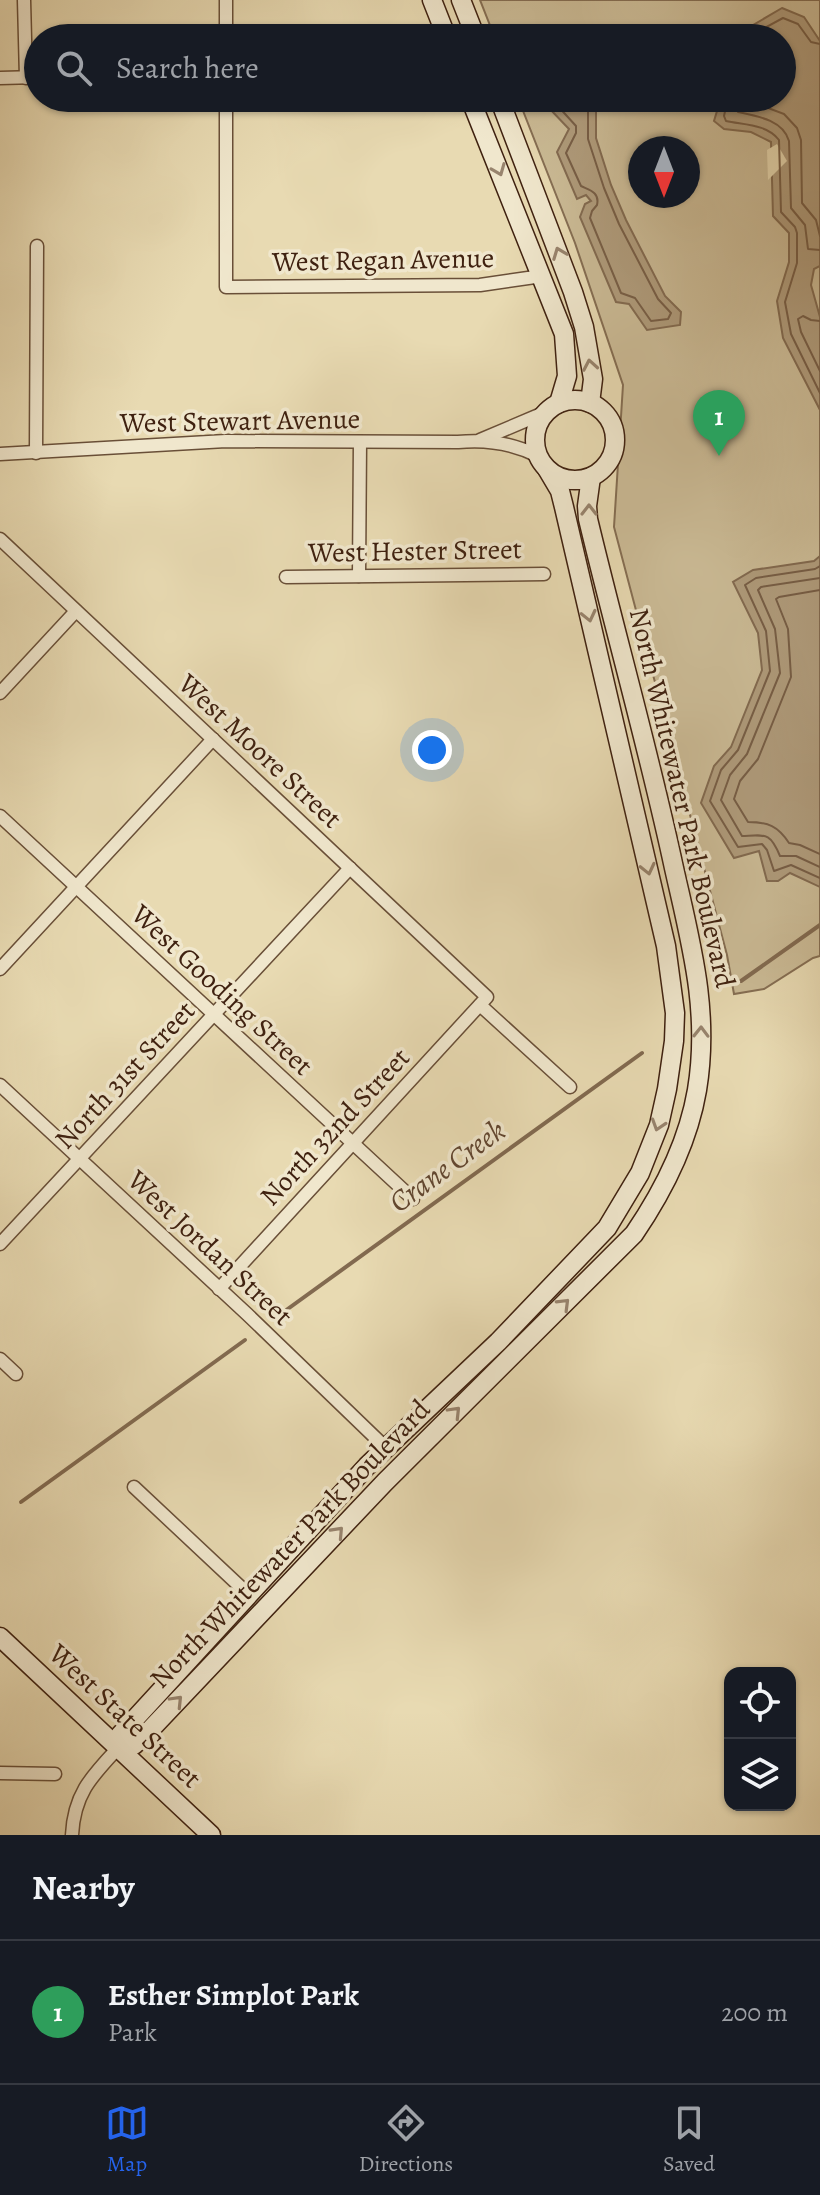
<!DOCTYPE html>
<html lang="en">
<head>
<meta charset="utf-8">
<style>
  :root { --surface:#171b24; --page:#20242c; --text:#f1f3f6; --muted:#9ea1a6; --line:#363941; --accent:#2563eb }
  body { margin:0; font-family:Alegreya,serif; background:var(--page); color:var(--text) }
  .controls { position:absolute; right:24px; bottom:24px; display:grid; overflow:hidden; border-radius:16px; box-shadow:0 2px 6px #0004 }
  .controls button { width:72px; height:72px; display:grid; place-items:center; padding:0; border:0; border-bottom:2px solid var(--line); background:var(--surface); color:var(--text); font:40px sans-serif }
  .compass { position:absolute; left:628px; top:136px; width:72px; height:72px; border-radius:50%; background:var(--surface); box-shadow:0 2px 6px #0004; rotate:180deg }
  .you { position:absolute; left:432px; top:750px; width:28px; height:28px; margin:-20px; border:6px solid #fff; border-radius:50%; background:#1a73e8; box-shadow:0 0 0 12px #1a73e833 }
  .badge { display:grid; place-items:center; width:52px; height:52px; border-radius:50%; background:var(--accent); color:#fff; font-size:26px; font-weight:700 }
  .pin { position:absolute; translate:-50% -66px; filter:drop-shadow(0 2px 4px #0008) }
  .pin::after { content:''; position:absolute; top:42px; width:28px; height:24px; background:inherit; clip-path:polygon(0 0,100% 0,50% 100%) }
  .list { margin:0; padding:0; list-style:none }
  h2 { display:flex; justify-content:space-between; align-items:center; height:104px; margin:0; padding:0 32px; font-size:34px }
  h2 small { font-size:26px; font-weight:400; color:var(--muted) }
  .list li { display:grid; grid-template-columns:52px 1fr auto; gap:24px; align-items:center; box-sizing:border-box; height:144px; padding:0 32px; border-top:2px solid var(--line) }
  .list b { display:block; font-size:30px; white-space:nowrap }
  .list p { margin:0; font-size:26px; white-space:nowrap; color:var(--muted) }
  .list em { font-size:26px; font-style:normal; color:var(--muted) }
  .icon { flex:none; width:44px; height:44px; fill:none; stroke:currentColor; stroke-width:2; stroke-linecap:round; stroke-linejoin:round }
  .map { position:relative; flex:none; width:820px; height:1835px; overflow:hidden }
  .search { position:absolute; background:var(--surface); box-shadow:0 2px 6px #0004; left:24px; right:24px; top:24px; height:88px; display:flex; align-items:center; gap:20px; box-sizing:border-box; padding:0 28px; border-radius:44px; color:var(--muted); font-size:30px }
  .sheet { height:248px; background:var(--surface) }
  nav { display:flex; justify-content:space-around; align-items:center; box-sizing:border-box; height:112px; border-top:2px solid var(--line); background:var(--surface); font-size:22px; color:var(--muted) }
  nav a { display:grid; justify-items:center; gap:4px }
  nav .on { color:var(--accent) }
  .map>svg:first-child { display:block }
  .green { fill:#cbbb96; stroke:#856e53; stroke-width:2; fill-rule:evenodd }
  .water { fill:#af9b7b; stroke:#826a50; stroke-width:2 }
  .pier { fill:#e8dab2 }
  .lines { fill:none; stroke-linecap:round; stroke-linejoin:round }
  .shore { stroke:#775e46; stroke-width:2 }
  .stream { stroke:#826a50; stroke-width:4 }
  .street-casing { stroke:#694f38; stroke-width:15 }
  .secondary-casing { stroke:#3f2110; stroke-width:21 }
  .street { stroke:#f0e7cd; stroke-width:12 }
  .secondary { stroke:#f0e7cd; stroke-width:18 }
  .oneway { stroke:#98846e }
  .labels { text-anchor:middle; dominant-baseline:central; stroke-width:7; stroke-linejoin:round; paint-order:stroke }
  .street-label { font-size:28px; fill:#3f2110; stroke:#f0e7cd }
  .water-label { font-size:30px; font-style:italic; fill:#614630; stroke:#f0e7cd }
</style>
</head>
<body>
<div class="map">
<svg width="820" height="1835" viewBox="0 0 820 1835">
  <rect width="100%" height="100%" fill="#e8dab2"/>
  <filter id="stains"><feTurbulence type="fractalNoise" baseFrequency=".0025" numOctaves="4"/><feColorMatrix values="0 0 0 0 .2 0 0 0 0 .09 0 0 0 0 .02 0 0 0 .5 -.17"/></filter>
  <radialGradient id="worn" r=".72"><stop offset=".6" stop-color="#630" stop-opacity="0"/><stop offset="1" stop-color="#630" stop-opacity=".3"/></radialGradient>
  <path class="green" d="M480,0H820V956L813,958L764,989L734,994L727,955L614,527L623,385L575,243L518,98H782V38H495ZM640,148H688V196H640Z"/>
  <g class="water">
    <path d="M782,8L804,17L820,41V266L814,269L811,285L820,317V410L783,338L777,301L789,262V233L773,216L771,142L751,132L724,129L714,121L721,98H782V38H731Z"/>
    <path d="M547,98H596V138L611,185L626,220L665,296L681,312L680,325L647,330L629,304L616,302L580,217L585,204L591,201L586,195L577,199L557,152L569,129L548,107Z"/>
    <path d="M820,556V887L790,873L778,881H767L759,851L734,858L701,803L714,766L731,747L762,670L758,633L733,582L753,570L814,561Z"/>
  </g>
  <path class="pier" d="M777,144L787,161L768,180L767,150Z"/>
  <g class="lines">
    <g class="shore">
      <path d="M746,38L783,18L798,24L811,42L820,44"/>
      <path d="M555,98L556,104L576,126V133L566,153L581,186C589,190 600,192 597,205L592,211L590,218L621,293L635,298L651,321L668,319L671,313L658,299L619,224L604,188L588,139V98"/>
      <path d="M728,98L724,116L726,121C744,125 767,124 779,140L781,212L795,227L797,233V263L785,302L791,334L820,393"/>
      <path d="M738,98L737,109L738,112C757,116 783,120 789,141L791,208L805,225L808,249L820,250"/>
      <path d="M750,98L752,102L784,114L797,128L801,140L802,203L816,220L820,236"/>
      <path d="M820,321L811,320L803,316L798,319L801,332L820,371"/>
      <path d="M820,566L815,569L756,578L745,585L766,631L770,671L738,750L721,770L710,801L738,847L762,844L767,850L774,871L791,865L820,878"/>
      <path d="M820,578L761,587L758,590L775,629L780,673L747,754L730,775L721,800L742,836C766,835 770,832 780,856H796L820,867"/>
      <path d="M820,590L779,597L776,599L788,629L791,677L758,759L740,781L734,799L748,822C768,822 778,826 789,843L800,845L820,854"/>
    </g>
    <g class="stream">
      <path d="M741,981L820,925"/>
      <path d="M278,1316L642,1053"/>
      <path d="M21,1502L245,1340"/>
    </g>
    <defs>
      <g id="street">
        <path d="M24,0L26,78"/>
        <path d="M226,38V0"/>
        <path d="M0,78L38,77"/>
        <path d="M226,98V287L480,285L542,276"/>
        <path d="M480,440L546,412"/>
        <path d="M36,453L37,246"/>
        <path d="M0,454L226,441L458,442C487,439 512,443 538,456"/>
        <path d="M0,539L487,997L219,1289"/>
        <path d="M359,576L360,442"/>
        <path d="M286,577L544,574"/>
        <path d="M0,693L76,611"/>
        <path d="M0,816L413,1199"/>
        <path d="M0,969L213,739"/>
        <path d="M480,1005L570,1087"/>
        <path d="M0,1085L247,1314L386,1448"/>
        <path d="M0,1244L350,868"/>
        <path d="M0,1359L16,1374"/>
        <path d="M134,1487L248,1594"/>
        <path d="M0,1773L55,1774"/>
        <path d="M72,1835C74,1794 91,1777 118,1748"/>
      </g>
      <g id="secondary">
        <path d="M432,0L447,38"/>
        <path d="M461,0L476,38"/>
        <path d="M470,98L564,334L567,376L559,403"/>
        <path d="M499,98L573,292L584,327L593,379L590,403"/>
        <circle cx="575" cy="440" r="40"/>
        <path d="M0,1637L211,1835"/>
        <path d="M118,1748L134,1745L150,1730L385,1482L634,1234C664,1190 688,1143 697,1090C710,1011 691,944 674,868C649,751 616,636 588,519L587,506L591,477"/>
        <path d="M118,1748L120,1735L367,1466L498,1342L607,1228L640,1173L659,1125L667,1089L674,1041L675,1013L666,946L564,507L560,491L547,469"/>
      </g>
    </defs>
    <use href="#street" class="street-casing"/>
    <use href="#secondary" class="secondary-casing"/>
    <use href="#street" class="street"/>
    <use href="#secondary" class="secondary"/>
  </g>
  <defs><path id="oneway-chevron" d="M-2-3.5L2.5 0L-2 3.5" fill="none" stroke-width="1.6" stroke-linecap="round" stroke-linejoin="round" transform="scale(2)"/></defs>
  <g class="oneway">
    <use href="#oneway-chevron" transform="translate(499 170) rotate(68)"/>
    <use href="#oneway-chevron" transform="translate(559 253) rotate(-111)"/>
    <use href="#oneway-chevron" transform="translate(590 365) rotate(-100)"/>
    <use href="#oneway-chevron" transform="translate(589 510) rotate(-90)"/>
    <use href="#oneway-chevron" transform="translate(589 616) rotate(77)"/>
    <use href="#oneway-chevron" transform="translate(648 869) rotate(77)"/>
    <use href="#oneway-chevron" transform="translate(701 1032) rotate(-89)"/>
    <use href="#oneway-chevron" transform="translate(658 1125) rotate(108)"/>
    <use href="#oneway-chevron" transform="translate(564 1304) rotate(-45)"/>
    <use href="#oneway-chevron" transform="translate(455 1412) rotate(-46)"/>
    <use href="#oneway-chevron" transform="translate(338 1532) rotate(-47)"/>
    <use href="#oneway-chevron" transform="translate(177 1701) rotate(-46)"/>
  </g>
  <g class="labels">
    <g class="street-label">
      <text transform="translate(383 260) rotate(-1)">West Regan Avenue</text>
      <text transform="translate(240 421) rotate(-1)">West Stewart Avenue</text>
      <text transform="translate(415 551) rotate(-1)">West Hester Street</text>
      <text transform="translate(260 751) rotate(43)">West Moore Street</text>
      <text transform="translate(682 798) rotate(77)">North Whitewater Park Boulevard</text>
      <text transform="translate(222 990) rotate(43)">West Gooding Street</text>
      <text transform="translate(125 1075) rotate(-47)">North 31st Street</text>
      <text transform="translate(335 1127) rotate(-47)">North 32nd Street</text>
      <text transform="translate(210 1248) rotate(43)">West Jordan Street</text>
      <text transform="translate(290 1544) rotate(-46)">North Whitewater Park Boulevard</text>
      <text transform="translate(125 1716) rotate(43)">West State Street</text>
    </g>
    <g class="water-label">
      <text transform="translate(447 1166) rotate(-36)">Crane Creek</text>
    </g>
  </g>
  <rect width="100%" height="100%" filter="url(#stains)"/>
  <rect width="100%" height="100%" fill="url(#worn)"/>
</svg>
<div class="controls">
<button><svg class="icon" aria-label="locate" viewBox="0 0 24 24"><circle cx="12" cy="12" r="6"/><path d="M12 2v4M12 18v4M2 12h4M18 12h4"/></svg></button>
<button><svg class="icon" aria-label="layers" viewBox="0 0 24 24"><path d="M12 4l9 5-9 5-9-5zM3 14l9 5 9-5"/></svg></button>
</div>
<svg class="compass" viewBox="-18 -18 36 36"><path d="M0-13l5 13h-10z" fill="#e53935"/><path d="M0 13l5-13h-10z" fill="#9ea1a6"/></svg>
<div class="you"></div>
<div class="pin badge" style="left:719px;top:456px;background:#2e9e5b">1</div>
<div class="search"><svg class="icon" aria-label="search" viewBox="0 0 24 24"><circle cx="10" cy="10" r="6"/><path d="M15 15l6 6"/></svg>Search here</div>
</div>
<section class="sheet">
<h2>Nearby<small></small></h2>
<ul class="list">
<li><span class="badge" style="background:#2e9e5b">1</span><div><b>Esther Simplot Park</b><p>Park</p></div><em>200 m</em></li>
</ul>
</section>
<nav>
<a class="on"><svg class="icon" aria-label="map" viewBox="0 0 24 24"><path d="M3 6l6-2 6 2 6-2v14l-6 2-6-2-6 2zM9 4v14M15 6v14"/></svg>Map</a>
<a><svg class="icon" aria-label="directions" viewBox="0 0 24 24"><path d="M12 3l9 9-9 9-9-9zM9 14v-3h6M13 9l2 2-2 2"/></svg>Directions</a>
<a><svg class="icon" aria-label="saved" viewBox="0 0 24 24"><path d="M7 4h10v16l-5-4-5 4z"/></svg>Saved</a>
</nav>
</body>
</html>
